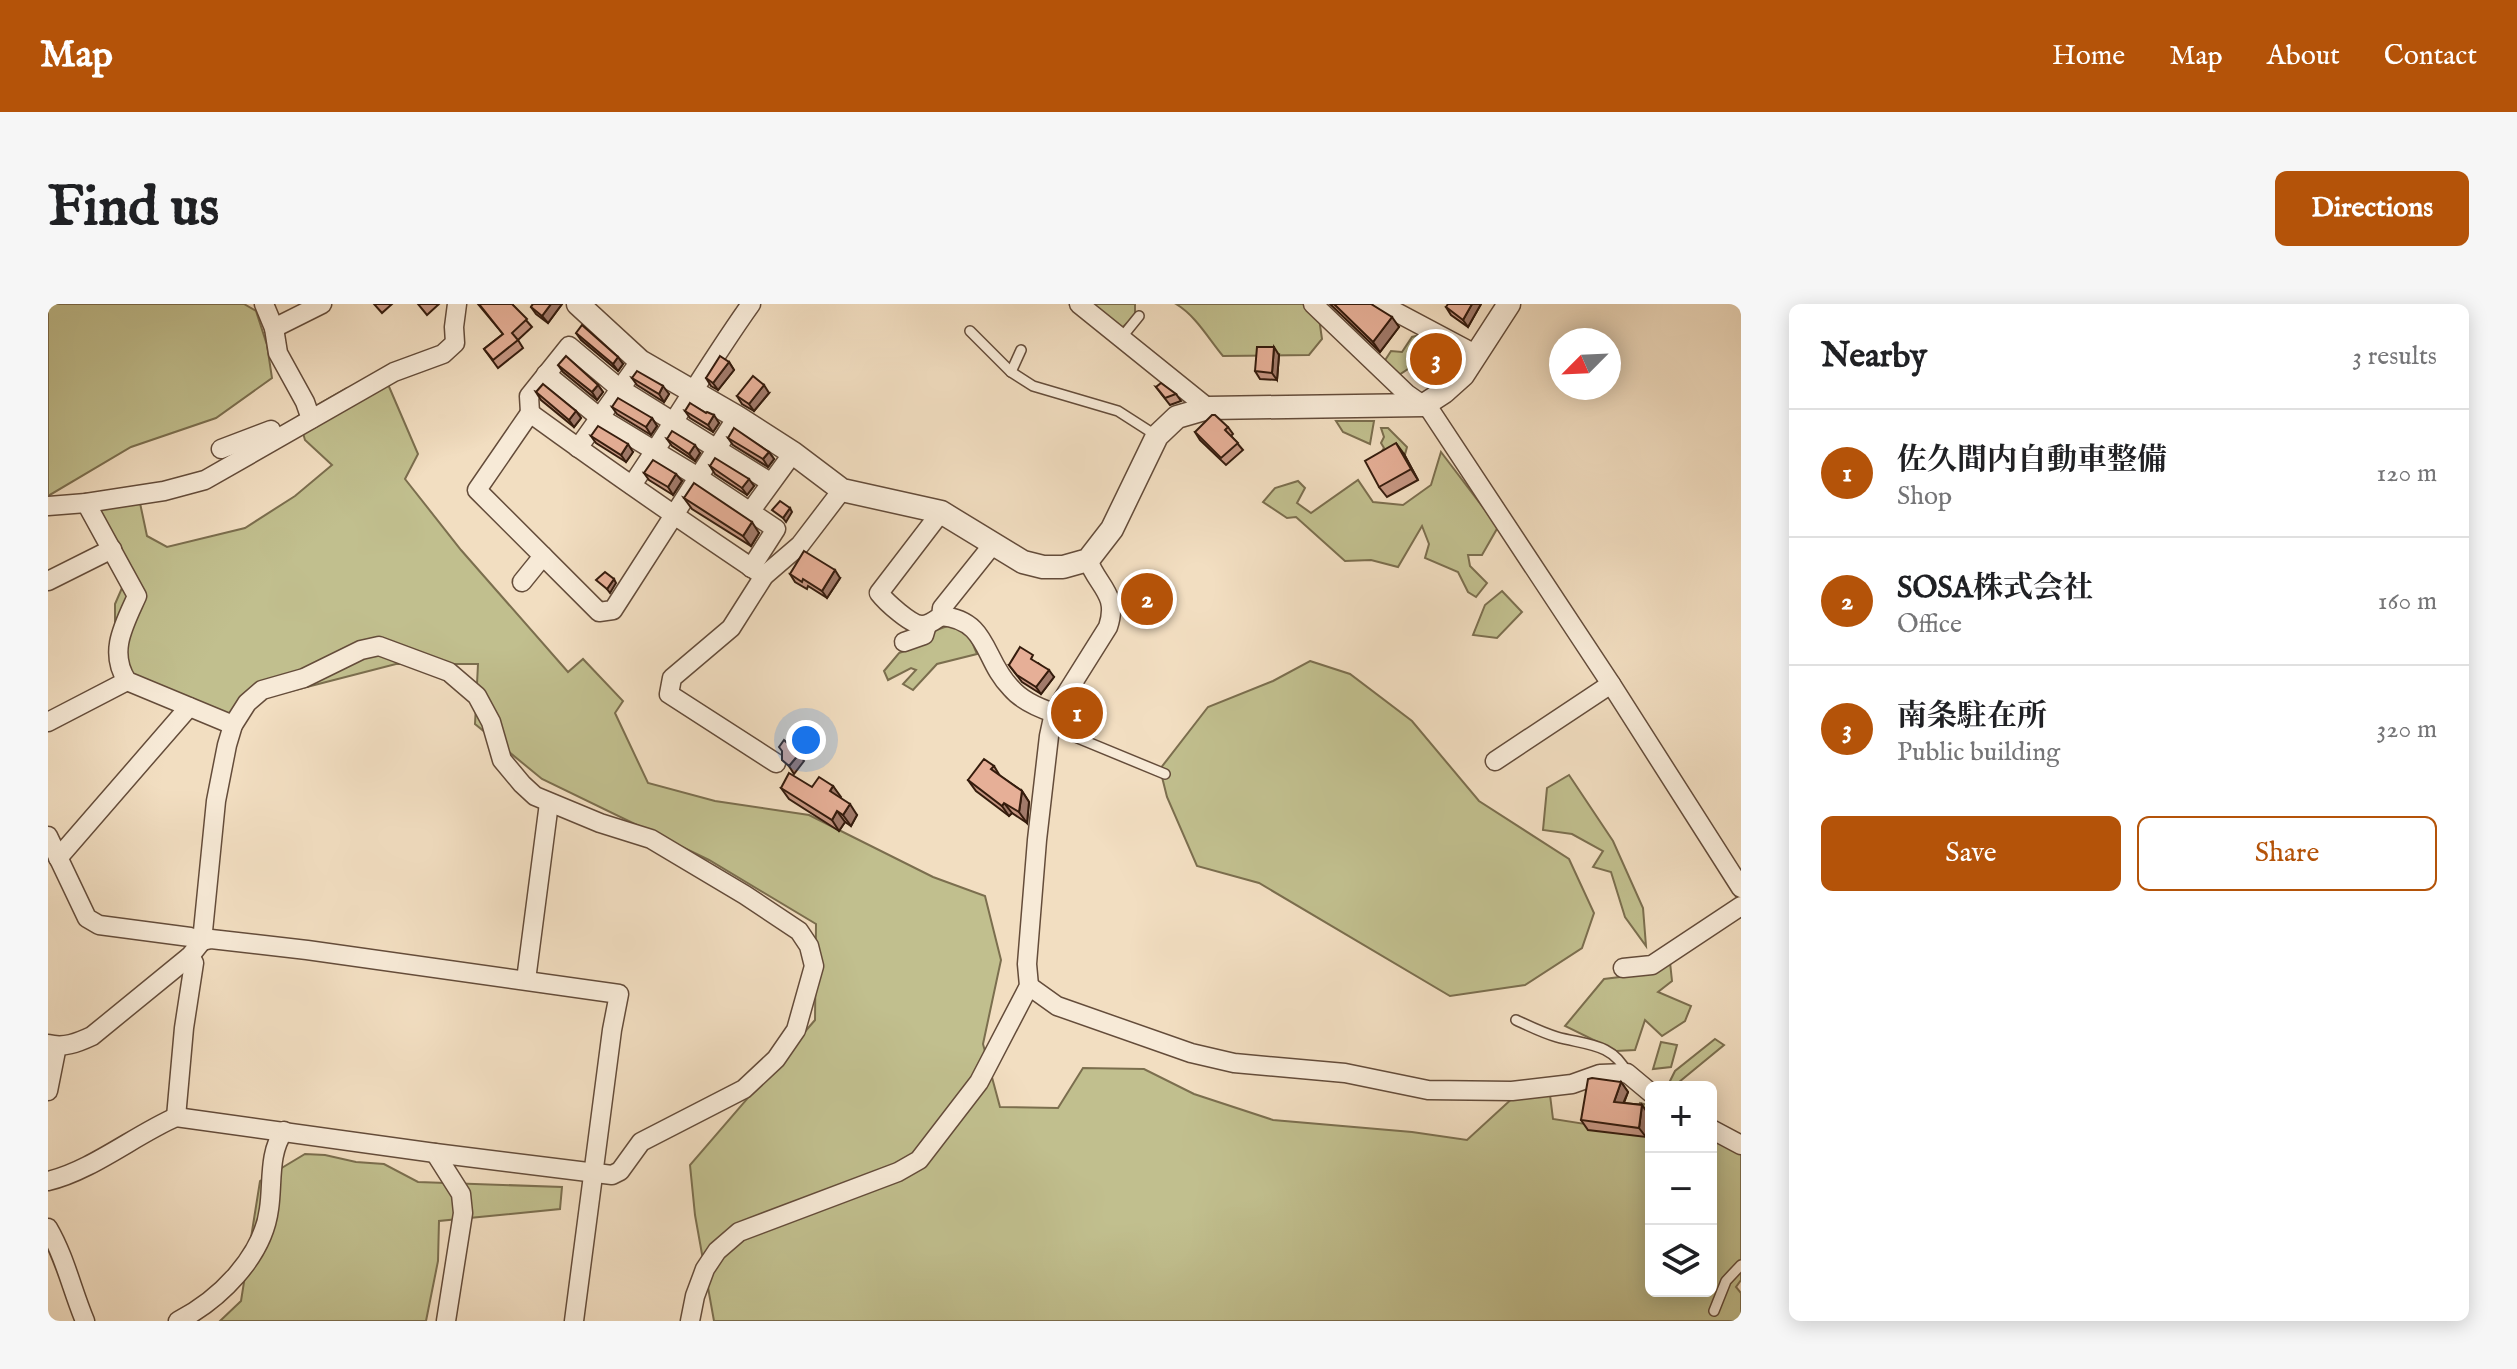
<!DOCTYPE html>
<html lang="en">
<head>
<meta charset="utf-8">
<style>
  :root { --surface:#fff; --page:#f6f6f6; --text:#202124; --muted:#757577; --line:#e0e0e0; --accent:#b45309 }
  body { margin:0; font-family:"IM FELL English","Noto Serif JP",serif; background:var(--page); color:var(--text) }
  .controls { position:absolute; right:24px; bottom:24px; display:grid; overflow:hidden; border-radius:12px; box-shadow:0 4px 20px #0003 }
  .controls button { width:72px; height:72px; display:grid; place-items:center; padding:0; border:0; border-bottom:2px solid var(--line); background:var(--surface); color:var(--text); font:40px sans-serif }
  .compass { position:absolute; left:1501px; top:24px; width:72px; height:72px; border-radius:50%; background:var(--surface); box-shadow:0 4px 20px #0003; rotate:246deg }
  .you { position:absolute; left:758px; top:436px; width:28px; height:28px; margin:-20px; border:6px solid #fff; border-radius:50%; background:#1a73e8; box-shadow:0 0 0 12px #1a73e833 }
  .badge { display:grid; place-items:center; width:52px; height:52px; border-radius:50%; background:var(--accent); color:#fff; font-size:26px; font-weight:700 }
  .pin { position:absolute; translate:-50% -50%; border:4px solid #fff; box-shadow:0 2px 8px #0006 }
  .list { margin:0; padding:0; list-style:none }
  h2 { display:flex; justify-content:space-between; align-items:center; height:104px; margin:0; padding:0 32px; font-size:34px }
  h2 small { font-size:26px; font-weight:400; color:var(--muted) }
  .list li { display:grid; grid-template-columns:52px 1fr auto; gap:24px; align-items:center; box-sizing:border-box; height:128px; padding:0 32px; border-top:2px solid var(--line) }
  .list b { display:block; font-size:30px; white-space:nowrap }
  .list p { margin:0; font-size:26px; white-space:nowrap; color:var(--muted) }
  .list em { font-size:26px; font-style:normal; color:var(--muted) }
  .actions { display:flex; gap:16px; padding:24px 32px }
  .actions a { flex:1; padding:18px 0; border:2px solid var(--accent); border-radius:12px; text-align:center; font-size:28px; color:var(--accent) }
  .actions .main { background:var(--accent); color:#fff }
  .icon { flex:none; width:44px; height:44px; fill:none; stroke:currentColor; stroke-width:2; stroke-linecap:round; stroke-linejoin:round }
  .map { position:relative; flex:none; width:1693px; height:1017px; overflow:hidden; border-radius:12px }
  header { display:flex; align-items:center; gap:48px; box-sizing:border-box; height:112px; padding:0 40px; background:var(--accent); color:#fff }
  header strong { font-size:38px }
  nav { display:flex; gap:44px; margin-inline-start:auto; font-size:28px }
  .intro { display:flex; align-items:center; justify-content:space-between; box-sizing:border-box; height:192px; padding:0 48px }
  h1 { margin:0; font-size:56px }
  .button { padding:20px 36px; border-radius:12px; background:var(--accent); color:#fff; font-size:28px; font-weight:700 }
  main { display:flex; gap:48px; padding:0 48px }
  aside { flex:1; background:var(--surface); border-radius:12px; box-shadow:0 4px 20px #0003 }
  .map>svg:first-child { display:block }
  .green { fill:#c1bf8e; stroke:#7b6e4e; stroke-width:2 }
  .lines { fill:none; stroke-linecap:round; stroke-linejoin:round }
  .service-casing { stroke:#644c3a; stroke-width:12 }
  .minor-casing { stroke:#644c3a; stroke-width:21 }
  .tertiary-casing { stroke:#644c3a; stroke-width:25 }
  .service { stroke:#f7ead7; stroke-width:9 }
  .minor { stroke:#f7ead7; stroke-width:18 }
  .tertiary { stroke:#f7ead7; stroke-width:22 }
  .wall { fill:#c69682; stroke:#351c0d; stroke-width:2 }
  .shaded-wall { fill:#a17a6a; stroke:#351c0d; stroke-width:2 }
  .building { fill:#e6af97; stroke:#351c0d; stroke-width:2 }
</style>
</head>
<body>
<header>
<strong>Map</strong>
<nav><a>Home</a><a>Map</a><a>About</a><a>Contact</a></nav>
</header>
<div class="intro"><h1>Find us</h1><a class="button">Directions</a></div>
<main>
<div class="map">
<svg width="1693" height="1017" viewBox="0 0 1693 1017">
  <rect width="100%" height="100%" fill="#f2dec1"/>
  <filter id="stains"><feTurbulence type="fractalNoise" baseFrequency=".0025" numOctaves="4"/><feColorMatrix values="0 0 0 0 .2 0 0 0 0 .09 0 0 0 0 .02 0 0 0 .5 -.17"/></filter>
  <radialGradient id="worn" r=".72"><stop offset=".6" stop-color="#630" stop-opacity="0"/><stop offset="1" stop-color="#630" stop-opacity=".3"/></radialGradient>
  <g class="green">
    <path d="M0,0H196L208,7L219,41L224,74L168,114L83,143L0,192Z"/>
    <path d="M1038,0H1087V11L1072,26Z"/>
    <path d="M1128,0H1255L1271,14L1274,35L1261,51L1175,52C1160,34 1148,12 1128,0Z"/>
    <path d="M1372,31C1377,54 1365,64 1345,74L1334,61L1343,47L1354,48L1364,33Z"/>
    <path d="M339,78L370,150L357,175L413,246L520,368L535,355L575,397L567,409L600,479L667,497L761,511L885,573L937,592L953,656L935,740L952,803L1010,804L1035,764L1096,765L1146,790L1225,816L1364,828L1419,836L1468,791H1502L1505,815L1581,827L1592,799L1603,802V987H1663V832L1693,849V976L1688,983L1693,989V1017H666L647,911L642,861L767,716L768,620L661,556L494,475L427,420L430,360H348L220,393L181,413L81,368L67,327V300L81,268L43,202L92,199L99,232L119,243L197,224L247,192L284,161L257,136L250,112L299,84Z"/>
    <path d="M1288,117H1326L1322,140L1295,128Z"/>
    <path d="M1333,124H1340L1359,143L1355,158L1332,150L1336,144L1333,139L1336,133Z"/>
    <path d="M1393,148L1450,223L1434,251H1420L1422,262L1439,279L1428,293L1420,288L1410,268L1377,254L1381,240L1374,222L1350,263L1323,256L1297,257L1248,213L1239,214L1215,198L1227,184L1250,177L1257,184L1249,199L1263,209L1310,176L1325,198L1355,201L1383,181Z"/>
    <path d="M1454,287L1474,308L1449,334L1425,331L1437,301Z"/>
    <path d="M905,320L922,333L929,350L889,360L865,386L855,380L868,366L863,364L840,376L836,367L851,349L868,343L880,329Z"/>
    <path d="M1262,357L1302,370L1364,417L1431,497L1521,555L1546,609L1534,644L1477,681L1402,692L1211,579L1149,562L1119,493L1112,465L1160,403L1225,377Z"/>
    <path d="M1521,471L1565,537L1595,604L1598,642L1577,613L1563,568L1545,563L1555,547L1524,530L1495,526L1499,484Z"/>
    <path d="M1622,658L1624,677L1610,688L1643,702L1637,717L1614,732L1597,716L1587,746L1568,747L1517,722L1556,675L1580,672Z"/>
    <path d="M1667,735L1676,741L1625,783H1619L1627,767Z"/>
    <path d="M1613,738L1629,741L1623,763L1605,765Z"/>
    <path d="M257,850L277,851L308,858L336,860L370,878L514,883L512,905L391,917L390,957L378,1017H172L193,997L212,877Z"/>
  </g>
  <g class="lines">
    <defs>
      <g id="service">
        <path d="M922,27L963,68L985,82L1070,107L1109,132"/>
        <path d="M1074,33L1091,12"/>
        <path d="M963,68L973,46"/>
        <path d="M1003,423L1117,470"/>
        <path d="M1468,716C1481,722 1495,729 1509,733C1538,741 1565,739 1579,769"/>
        <path d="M1666,1007L1678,977L1693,961"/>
      </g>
      <g id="minor">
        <path d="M216,0L226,24L230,49L257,98L263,115"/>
        <path d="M1031,0L1160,104"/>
        <path d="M1265,0L1359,90L1382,106L1563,380L1693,584"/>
        <path d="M1333,0L1429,51"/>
        <path d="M226,24L274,0"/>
        <path d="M498,70L551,113L650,173L728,225L703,264"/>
        <path d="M482,109L481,92L521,42L571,84L722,178"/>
        <path d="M689,113L565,306L551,308L429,186L482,109C559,165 637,219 716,272"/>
        <path d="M530,144L592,57"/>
        <path d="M173,145L223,126"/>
        <path d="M584,181C625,121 661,59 703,0"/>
        <path d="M38,199L89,292C76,321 60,348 79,377L185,421"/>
        <path d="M0,202L38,199L116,187L157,176L346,68L395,50L407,39L406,23L409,0"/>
        <path d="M702,208L745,149"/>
        <path d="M893,208L831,289C838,298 863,321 874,321C881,321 887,316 893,312L894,304L946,239"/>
        <path d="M0,277L64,245"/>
        <path d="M474,278L495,252"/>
        <path d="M893,312C941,316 935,356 963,384C973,396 991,404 1006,409"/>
        <path d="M856,338L876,331L879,321"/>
        <path d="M0,418L79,377"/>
        <path d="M1447,457L1563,380"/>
        <path d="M728,459L621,390L624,374L683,324L716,272L752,241L794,186"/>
        <path d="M0,532L39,614L51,621L142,633L154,637L163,635L259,646L571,690L564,726L526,1017"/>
        <path d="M10,554L141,403"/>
        <path d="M1575,664L1604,661L1693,602"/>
        <path d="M478,676L501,499"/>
        <path d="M981,682L1009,702L1143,749L1186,759L1297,769L1380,786L1464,787L1524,780L1552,770L1579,769L1603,789"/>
        <path d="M0,740C16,744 29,739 44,732L142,652L154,637L168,497L179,441L185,421L199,399L214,386L256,374L313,346L331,342L401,368L429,392L443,418L454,456L474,480L487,492L552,519L603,535L697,591L751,627L761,642L766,662L748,726L728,755L696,785L593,838L572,867L564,871L387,849L128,813C87,831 43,867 0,877"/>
        <path d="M0,787L9,742"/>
        <path d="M128,813L136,724L146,659L142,652"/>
        <path d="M1663,825L1693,841"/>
        <path d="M387,849L413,890L415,909L398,1017"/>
        <path d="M0,924C17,953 24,986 37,1017"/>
        <path d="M130,1017C171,996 215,953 221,905C225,880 220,849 236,827"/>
        <path d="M642,1017L647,992L657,965L669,947L691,928L850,868L871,856L931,778L981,682L979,660L989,536L1001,432L1006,409L1060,323C1071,290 1050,283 1040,256"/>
      </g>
      <path id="tertiary" d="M530,0L592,57L689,113L745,149L794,186L893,208L975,258L995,263H1015L1040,256L1064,225L1109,132L1129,113L1160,104L1376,101L1396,88L1415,71L1461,0"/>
    </defs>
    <use href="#service" class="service-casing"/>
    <use href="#minor" class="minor-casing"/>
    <use href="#tertiary" class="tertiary-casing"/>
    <use href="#service" class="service"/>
    <use href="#minor" class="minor"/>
    <use href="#tertiary" class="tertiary"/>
  </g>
  <g class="wall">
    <path d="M326,0H344L334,9Z"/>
    <path d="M370,0H391L379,11Z"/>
    <path d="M430,0H464L484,23L470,36L475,44L450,64L436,45L455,30Z"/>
    <path d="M485,0H514L500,19L488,10L483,3Z"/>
    <path d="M1282,0H1323L1351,23L1332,48Z"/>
    <path d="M1433,0L1420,23L1403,11L1398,3Z"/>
    <path d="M528,29L575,60L570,67L533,36Z"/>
    <path d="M1231,51L1229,76L1212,75L1207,67Z"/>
    <path d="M681,58L686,66L670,86L663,82L658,74Z"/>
    <path d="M510,61L550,81L555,88L549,96L515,68Z"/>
    <path d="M584,74L621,90L616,98L589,81Z"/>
    <path d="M1108,83L1128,90L1133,97L1122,101Z"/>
    <path d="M488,88L528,107L533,114L526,123L493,96Z"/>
    <path d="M721,89L706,107L694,100L689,92Z"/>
    <path d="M564,103L604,114L609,122L603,131L569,110Z"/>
    <path d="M637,107L671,119L665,128L642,114Z"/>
    <path d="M1180,123L1185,130L1183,132L1195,146L1178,161L1152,136L1147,128Z"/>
    <path d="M543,132L585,148L578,158L548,139Z"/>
    <path d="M680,134L721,148L726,155L720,163L685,141Z"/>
    <path d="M619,135L652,149L647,157L624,142Z"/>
    <path d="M1356,150L1370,176L1339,193L1331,183Z"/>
    <path d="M662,162L706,182L699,191L667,170Z"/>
    <path d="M596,169L634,177L625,191L601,176Z"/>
    <path d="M636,194L711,229L703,242L644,205Z"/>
    <path d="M742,270L792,274L779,294L760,282L759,285L747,278Z"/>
    <path d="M990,359L1006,373L993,390L974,378L961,361Z"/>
    <path d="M1057,408L1047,431L1027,422L1026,424L1016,420L1011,413Z"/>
    <path d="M946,462L952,472L974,487L981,498L979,519L964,509L961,512L928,487L920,476Z"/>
    <path d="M785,482L792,494L809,511L803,522L797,518L791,527L741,495L733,484Z"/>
    <path d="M1573,778L1580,788L1576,799L1594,801L1601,811L1598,833L1540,826L1533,816Z"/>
  </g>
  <g class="shaded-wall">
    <path d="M503,0H514L500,19L494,12Z"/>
    <path d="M1424,0H1433L1420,23L1415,16Z"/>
    <path d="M1344,13L1351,23L1332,48L1325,38Z"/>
    <path d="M1226,43L1231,51L1229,76L1224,69Z"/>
    <path d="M570,53L575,60L570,67L565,60Z"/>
    <path d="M681,58L686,66L670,86L665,79Z"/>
    <path d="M550,81L555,88L549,96L544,88Z"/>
    <path d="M716,81L721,89L706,107L701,100Z"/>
    <path d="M615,82L621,90L616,98L611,90Z"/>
    <path d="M528,107L533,114L526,123L521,116Z"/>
    <path d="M666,111L671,119L665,128L660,121Z"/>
    <path d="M604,114L609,122L603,131L598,123Z"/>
    <path d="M1348,139L1356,150L1370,176L1363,165Z"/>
    <path d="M580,140L585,148L578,158L573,151Z"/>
    <path d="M647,141L652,149L647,157L641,150Z"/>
    <path d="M721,148L726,155L720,163L715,155Z"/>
    <path d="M628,170L634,177L625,191L620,183Z"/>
    <path d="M701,175L706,182L699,191L694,184Z"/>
    <path d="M742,204L744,208L738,218L735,214Z"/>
    <path d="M704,218L711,229L703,242L695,232Z"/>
    <path d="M787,266L792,274L779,294L774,287Z"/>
    <path d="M566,275L568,279L562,289L559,285Z"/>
    <path d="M1001,366L1006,373L993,390L988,383Z"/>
    <path d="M1052,401L1057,408L1047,431L1042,424Z"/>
    <path d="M751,450L756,457L746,470L741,462Z"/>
    <path d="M785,482L793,493L789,498L782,487Z"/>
    <path d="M974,487L981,498L979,519L971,508Z"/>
    <path d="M956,499L964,509L961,512L954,502Z"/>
    <path d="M802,500L809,511L803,522L795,511Z"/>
    <path d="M789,507L797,518L791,527L784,516Z"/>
    <path d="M1573,778L1580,788L1572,807L1566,798Z"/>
    <path d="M1594,801L1601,811L1598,833L1591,824Z"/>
  </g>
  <g class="building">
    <path d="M431,0H464L479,15L464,29L470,36L445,56L436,45L455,30Z"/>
    <path d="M485,0H503L494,12L483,3Z"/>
    <path d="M1286,0H1323L1344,13L1325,38Z"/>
    <path d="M1400,0H1424L1415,16L1398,3Z"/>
    <path d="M534,21L570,53L565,60L528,29Z"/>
    <path d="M1209,43H1226L1224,69L1207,67Z"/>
    <path d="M518,52L550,81L544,88L510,61Z"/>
    <path d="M672,52L681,58L665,79L658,74Z"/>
    <path d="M589,67L615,82L611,90L584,74Z"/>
    <path d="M705,72L716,81L701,100L689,92Z"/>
    <path d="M1113,79L1128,90L1117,94L1108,83Z"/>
    <path d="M495,80L528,107L521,116L488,88Z"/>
    <path d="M570,94L604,114L598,123L564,103Z"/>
    <path d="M642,99L658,109L659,108L666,111L660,121L637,107Z"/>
    <path d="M1164,111H1167L1180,123L1177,126L1190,139L1173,154L1147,128Z"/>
    <path d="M550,122L580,140L573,151L543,132Z"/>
    <path d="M686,124L721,148L715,155L680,134Z"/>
    <path d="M624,127L647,141L641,150L619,135Z"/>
    <path d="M1348,139L1363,165L1331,183L1317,157Z"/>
    <path d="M667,154L701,175L694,184L662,162Z"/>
    <path d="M605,156L628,170L620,183L596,169Z"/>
    <path d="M646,179L704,218L695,232L636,194Z"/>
    <path d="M732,197L742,204L735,214L724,206Z"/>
    <path d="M756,247L787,266L774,287L755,275L754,278L742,270Z"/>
    <path d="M557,268L566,275L559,285L548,276Z"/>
    <path d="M972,343L985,351L983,355L1001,366L988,383L969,371L961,361Z"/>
    <path d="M1025,389L1052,401L1042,424L1022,415L1021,417L1011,413Z"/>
    <path d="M736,436L751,450L741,462L734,456V447L731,443Z"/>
    <path d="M936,455L946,462L943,465L974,487L971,508L956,499L954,502L920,476Z"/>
    <path d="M741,469L764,483L771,473L785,482L782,487L802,500L795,511L789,507L784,516L733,484Z"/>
    <path d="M1544,774L1573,778L1566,798L1594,801L1591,824L1533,816L1540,775Z"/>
  </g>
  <rect width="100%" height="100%" filter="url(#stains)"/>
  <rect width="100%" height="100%" fill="url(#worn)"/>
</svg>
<div class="controls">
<button>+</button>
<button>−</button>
<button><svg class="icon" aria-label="layers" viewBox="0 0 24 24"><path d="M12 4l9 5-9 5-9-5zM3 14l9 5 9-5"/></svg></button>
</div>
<svg class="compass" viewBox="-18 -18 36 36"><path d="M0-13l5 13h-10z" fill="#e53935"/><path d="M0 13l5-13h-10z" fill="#757577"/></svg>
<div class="you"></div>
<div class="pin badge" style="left:1029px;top:409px">1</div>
<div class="pin badge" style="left:1099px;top:295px">2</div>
<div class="pin badge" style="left:1388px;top:55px">3</div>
</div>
<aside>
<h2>Nearby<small>3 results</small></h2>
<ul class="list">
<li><span class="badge">1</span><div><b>佐久間内自動車整備</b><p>Shop</p></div><em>120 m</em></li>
<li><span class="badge">2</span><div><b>SOSA株式会社</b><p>Office</p></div><em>160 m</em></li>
<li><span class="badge">3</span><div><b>南条駐在所</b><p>Public building</p></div><em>320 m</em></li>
</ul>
<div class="actions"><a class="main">Save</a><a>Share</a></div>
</aside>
</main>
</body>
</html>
